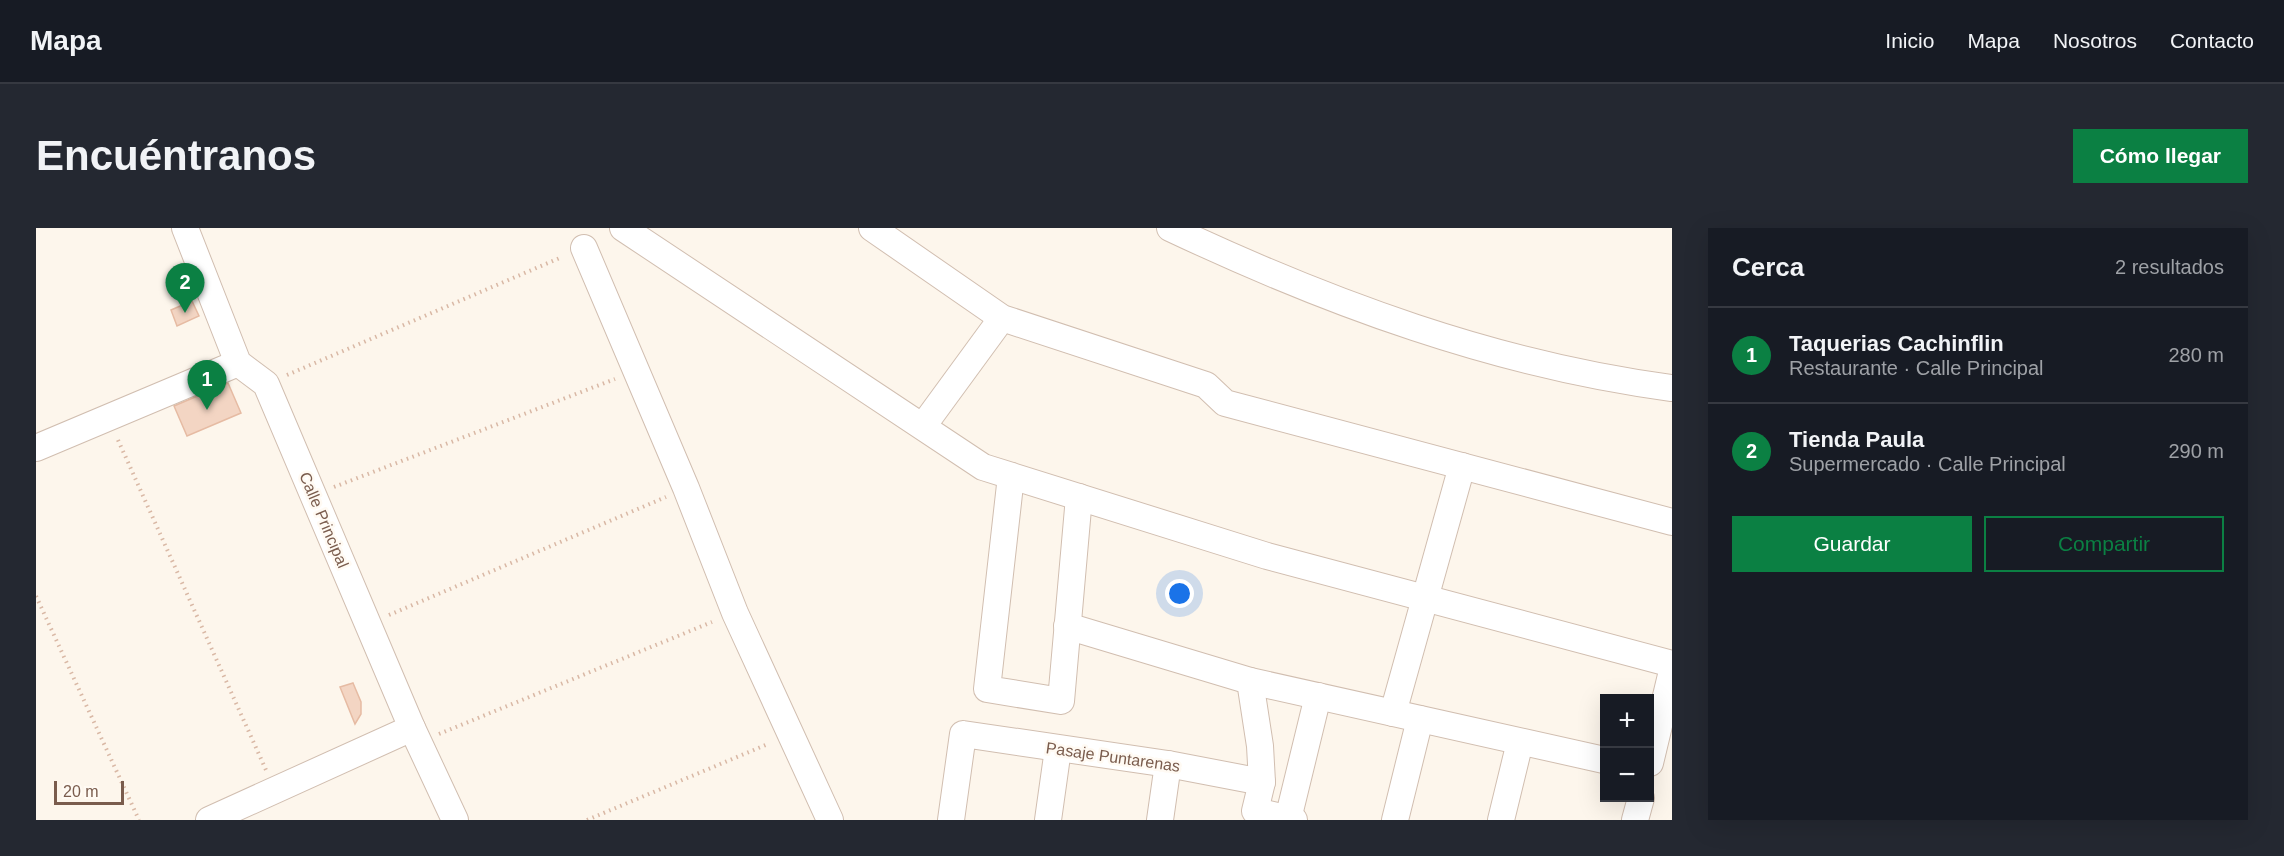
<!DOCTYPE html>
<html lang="es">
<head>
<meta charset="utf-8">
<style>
  :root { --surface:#171b24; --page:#242831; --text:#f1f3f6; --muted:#9ea1a6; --line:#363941; --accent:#0b8043 }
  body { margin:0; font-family:Arial,sans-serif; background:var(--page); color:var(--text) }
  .controls { position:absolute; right:18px; bottom:18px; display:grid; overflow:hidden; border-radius:0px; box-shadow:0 6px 24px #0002 }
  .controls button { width:54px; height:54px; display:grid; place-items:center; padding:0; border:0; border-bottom:2px solid var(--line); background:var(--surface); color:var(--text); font:30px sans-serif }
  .scale { position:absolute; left:18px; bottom:15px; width:70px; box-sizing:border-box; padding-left:6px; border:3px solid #7a5c4d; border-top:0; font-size:16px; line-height:21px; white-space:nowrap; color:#7a5c4d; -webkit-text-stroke:4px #fffaf3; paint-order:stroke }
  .you { position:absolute; left:1144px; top:366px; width:21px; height:21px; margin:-15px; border:4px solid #fff; border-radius:50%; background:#1a73e8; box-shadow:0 0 0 9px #1a73e833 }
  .badge { display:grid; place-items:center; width:39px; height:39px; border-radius:50%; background:var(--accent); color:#fff; font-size:20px; font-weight:700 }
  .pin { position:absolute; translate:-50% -50px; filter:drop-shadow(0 2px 3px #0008) }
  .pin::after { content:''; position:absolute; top:32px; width:21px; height:18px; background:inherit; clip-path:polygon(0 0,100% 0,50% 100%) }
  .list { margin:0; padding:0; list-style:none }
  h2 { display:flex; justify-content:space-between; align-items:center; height:78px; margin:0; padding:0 24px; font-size:26px }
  h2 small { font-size:20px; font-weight:400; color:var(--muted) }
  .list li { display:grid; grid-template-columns:39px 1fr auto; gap:18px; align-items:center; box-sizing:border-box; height:96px; padding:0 24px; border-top:2px solid var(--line) }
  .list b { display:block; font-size:22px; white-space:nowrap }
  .list p { margin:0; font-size:20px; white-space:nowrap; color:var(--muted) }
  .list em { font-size:20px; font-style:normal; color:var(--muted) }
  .actions { display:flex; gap:12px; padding:18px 24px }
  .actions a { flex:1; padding:14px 0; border:2px solid var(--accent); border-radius:0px; text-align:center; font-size:21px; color:var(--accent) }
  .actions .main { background:var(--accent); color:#fff }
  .map { position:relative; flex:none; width:1636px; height:592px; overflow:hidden; border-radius:0px }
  header { display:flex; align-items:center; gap:36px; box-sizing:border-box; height:84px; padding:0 30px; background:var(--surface); border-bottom:2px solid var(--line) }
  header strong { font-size:28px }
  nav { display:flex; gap:33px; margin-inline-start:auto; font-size:21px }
  .intro { display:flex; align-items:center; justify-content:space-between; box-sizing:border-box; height:144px; padding:0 36px }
  h1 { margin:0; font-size:42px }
  .button { padding:15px 27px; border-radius:0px; background:var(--accent); color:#fff; font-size:21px; font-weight:700 }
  main { display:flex; gap:36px; padding:0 36px }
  aside { flex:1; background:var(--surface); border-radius:0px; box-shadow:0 6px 24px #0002 }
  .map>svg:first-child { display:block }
  .building { fill:#f3d5c3; stroke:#e6bba3; stroke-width:1.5 }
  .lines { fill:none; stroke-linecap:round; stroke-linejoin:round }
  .street-casing { stroke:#d1beb0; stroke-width:28 }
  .path { stroke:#d9b8a5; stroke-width:4; stroke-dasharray:1.5 4.5; stroke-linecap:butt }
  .street { stroke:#fff; stroke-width:26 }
  .labels { text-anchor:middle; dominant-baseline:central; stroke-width:5; stroke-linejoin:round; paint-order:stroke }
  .street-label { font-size:16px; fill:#7a5c4d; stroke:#fffaf3 }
</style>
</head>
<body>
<header>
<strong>Mapa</strong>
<nav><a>Inicio</a><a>Mapa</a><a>Nosotros</a><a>Contacto</a></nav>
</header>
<div class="intro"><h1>Encuéntranos</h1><a class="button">Cómo llegar</a></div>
<main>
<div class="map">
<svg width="1636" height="592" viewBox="0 0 1636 592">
  <rect width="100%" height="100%" fill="#fdf6ec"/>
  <g class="building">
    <path d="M156,73L163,88L141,98L135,82Z"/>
    <path d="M192,155L205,185L151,208L138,178Z"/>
    <path d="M317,455L325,474V486L319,496L304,459Z"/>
  </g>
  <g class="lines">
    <defs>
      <g id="street">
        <path d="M149,0L202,135L230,156L376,500L419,592"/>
        <path d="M587,0L947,239L1231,328L1636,436"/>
        <path d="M836,0L966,90L1170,157L1189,175L1636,294"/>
        <path d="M1134,0C1293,75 1461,137 1636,160"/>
        <path d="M548,20L650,260L699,385L794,592"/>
        <path d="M887,198L966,90"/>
        <path d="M0,220L202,135"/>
        <path d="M975,248L951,461L1025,473L1043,269"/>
        <path d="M1031,398L1214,453L1224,518L1226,554L1219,583L1258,592"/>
        <path d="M1214,453L1568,532"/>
        <path d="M1357,485L1426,238"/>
        <path d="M1614,535L1636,443"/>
        <path d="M1252,591L1282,468"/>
        <path d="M173,592L376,500"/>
        <path d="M915,592L927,506L1132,536L1226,554"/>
        <path d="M1012,592L1022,521"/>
        <path d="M1124,592L1132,536"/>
        <path d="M1359,592L1384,491"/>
        <path d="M1465,592L1484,514"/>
        <path d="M1599,592L1605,570"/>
      </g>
    </defs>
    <use href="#street" class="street-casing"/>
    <g class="path">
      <path d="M251,147L526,29"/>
      <path d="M82,212L230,542"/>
      <path d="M298,259L579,151"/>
      <path d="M0,368L103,592"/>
      <path d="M353,387L630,269"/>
      <path d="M403,506L676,394"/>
      <path d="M551,592L732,516"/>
    </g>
    <use href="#street" class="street"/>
  </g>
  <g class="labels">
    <g class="street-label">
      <text transform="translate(288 292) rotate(67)">Calle Principal</text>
      <text transform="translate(1077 529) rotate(8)">Pasaje Puntarenas</text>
    </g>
  </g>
</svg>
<div class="controls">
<button>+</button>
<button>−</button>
</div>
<div class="scale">20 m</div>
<div class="you"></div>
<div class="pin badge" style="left:171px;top:182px">1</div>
<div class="pin badge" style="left:149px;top:85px">2</div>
</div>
<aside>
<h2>Cerca<small>2 resultados</small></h2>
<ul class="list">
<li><span class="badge">1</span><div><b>Taquerias Cachinflin</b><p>Restaurante · Calle Principal</p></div><em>280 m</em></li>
<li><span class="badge">2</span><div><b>Tienda Paula</b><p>Supermercado · Calle Principal</p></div><em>290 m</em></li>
</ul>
<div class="actions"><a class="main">Guardar</a><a>Compartir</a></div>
</aside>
</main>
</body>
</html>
